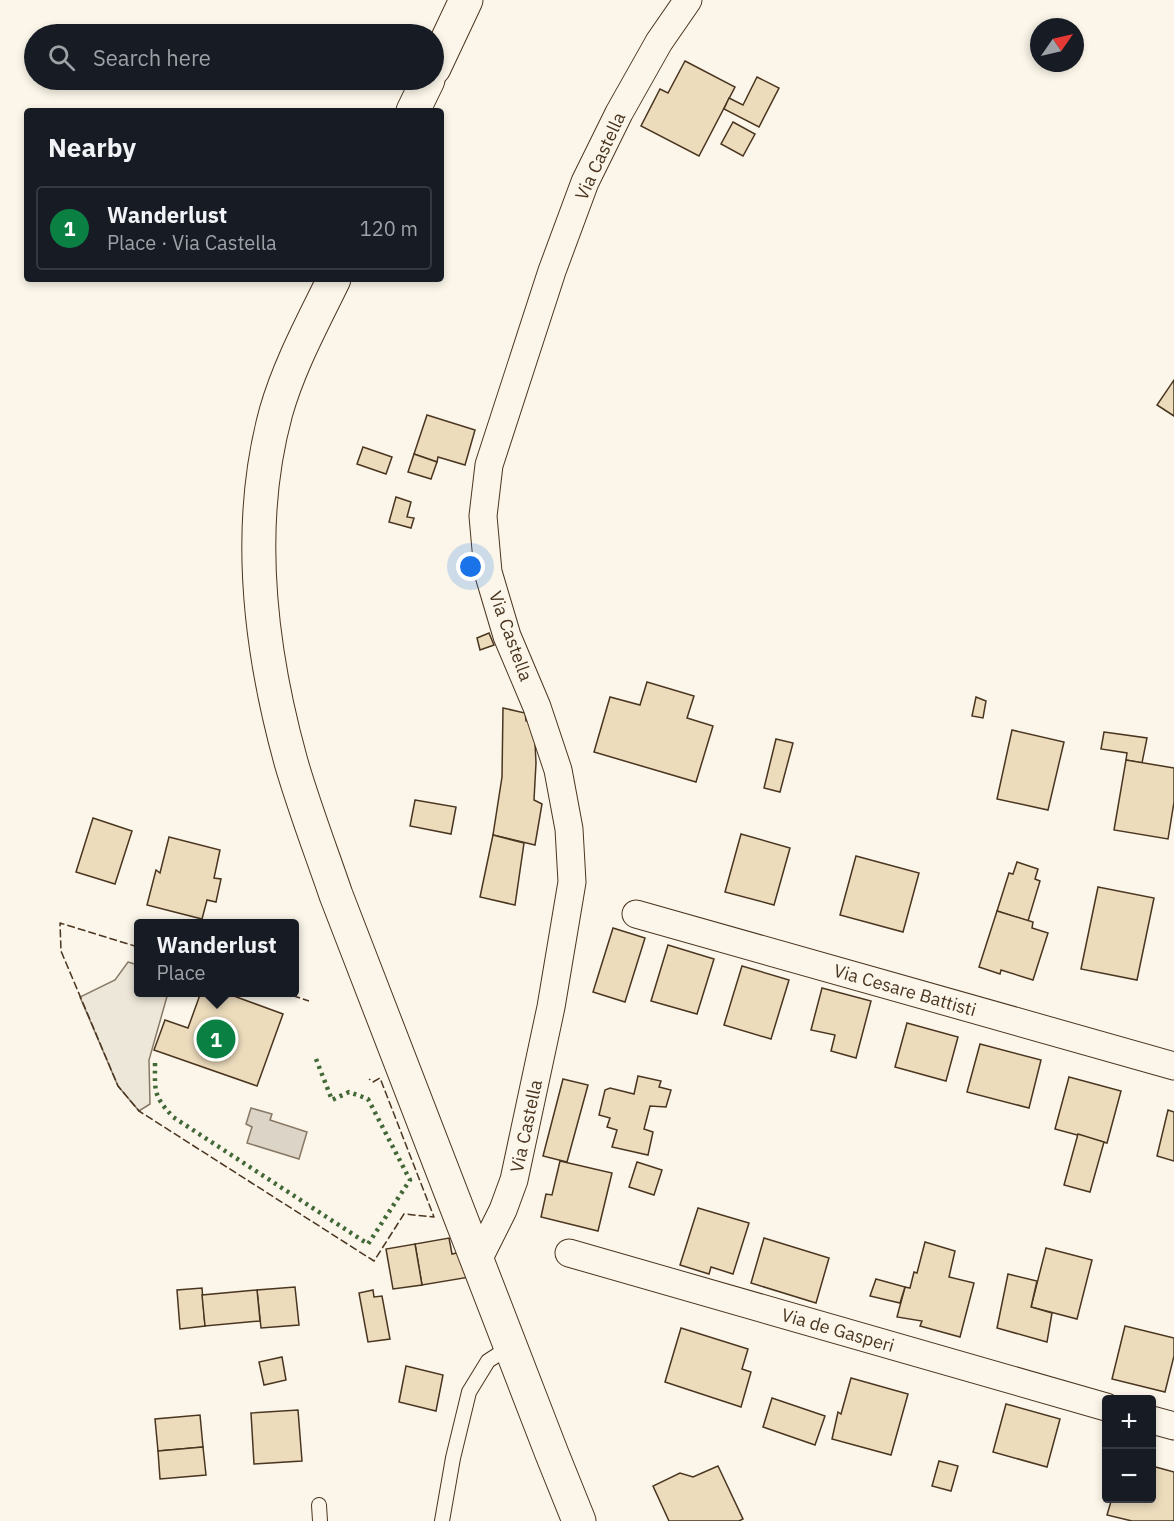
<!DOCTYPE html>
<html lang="en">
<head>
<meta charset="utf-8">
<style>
  :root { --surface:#171b24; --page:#242831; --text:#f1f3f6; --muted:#9ea1a6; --line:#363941; --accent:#0b8043 }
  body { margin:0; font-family:"IBM Plex Sans",sans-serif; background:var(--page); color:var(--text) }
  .controls { position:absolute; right:18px; bottom:18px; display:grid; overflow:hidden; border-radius:6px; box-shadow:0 3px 9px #0003 }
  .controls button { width:54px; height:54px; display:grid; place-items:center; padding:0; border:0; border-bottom:2px solid var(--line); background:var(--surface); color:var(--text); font:30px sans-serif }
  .compass { position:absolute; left:1030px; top:18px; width:54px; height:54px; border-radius:50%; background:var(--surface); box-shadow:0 3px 9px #0003; rotate:56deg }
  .you { position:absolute; left:471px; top:567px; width:21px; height:21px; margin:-15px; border:4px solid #fff; border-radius:50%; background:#1a73e8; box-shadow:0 0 0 9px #1a73e833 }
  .badge { display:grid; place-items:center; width:39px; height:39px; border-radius:50%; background:var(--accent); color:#fff; font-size:20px; font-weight:700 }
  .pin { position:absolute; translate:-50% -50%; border:3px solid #fff; box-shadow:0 2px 6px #0006 }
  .popup { position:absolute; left:134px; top:919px; width:165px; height:78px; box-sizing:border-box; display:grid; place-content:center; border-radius:6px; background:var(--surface); filter:drop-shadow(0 2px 4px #0005); font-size:20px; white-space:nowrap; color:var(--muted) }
  .popup b { font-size:22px; color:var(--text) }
  .popup::after { content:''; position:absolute; left:50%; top:100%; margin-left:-12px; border:12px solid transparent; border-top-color:var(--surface) }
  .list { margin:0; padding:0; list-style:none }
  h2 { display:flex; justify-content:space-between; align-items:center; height:78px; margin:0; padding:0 24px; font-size:26px }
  h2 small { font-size:20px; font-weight:400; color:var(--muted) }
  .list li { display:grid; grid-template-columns:39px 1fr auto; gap:18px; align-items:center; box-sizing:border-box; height:84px; margin:0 12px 12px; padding:0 12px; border:2px solid var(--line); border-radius:6px }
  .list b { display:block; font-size:22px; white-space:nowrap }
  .list p { margin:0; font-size:20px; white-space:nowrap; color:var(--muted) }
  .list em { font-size:20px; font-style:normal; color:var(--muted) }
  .icon { flex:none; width:33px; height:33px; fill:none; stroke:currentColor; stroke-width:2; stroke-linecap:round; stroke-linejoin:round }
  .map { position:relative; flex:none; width:1174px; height:1521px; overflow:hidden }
  .search { position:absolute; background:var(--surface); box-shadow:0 3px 9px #0003; left:24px; top:24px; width:420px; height:66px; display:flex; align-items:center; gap:15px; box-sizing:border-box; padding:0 21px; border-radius:33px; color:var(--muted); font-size:22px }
  .panel { position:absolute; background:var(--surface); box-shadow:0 3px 9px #0003; left:24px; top:108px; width:420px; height:174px; border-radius:6px }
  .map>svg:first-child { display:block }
  .parking { fill:#ede7d9; stroke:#887966; stroke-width:1.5 }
  .water { fill:#dcd4c6; stroke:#887966; stroke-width:1.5 }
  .building { fill:#ecdcbc; stroke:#4a3520; stroke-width:1.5 }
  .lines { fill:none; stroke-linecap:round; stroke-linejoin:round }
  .lane-casing { stroke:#4a3520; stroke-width:16 }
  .street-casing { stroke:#4a3520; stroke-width:29 }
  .secondary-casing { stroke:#4a3520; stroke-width:35 }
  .lane { stroke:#fbf6e9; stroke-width:14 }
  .street { stroke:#fbf6e9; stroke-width:27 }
  .secondary { stroke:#fbf6e9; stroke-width:33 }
  .hedge { stroke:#436837; stroke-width:4.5; stroke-dasharray:3 4.5; stroke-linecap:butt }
  .fence { stroke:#4a3520; stroke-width:1.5; stroke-dasharray:8 3; stroke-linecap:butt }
  .labels { text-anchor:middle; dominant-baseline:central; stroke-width:4.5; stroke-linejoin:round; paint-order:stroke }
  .street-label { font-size:18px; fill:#4a3520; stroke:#fbf6e9 }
</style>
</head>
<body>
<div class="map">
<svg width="1174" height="1521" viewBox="0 0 1174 1521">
  <rect width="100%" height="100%" fill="#fbf6e9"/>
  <path class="parking" d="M128,962L138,965V992L168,993L149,1060L150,1104L139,1111L118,1086L80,997L115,980Z"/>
  <path class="water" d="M251,1108L272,1114L270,1120L307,1132L299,1159L247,1143L252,1127L246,1124Z"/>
  <g class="building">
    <path d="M685,61L735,87L699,156L641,126L660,89L668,93Z"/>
    <path d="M757,77L779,88L759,127L724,109L729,98L743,105Z"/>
    <path d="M733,122L755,134L743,156L721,144Z"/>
    <path d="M1174,380V416L1157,405Z"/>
    <path d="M427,415L475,430L465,465L438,457L437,462L414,454Z"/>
    <path d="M363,447L392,457L386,474L357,464Z"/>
    <path d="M414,454L437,462L431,479L408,472Z"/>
    <path d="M396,497L411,502L407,517L414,518L411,528L389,522Z"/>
    <path d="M489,633L494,645L480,650L477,638Z"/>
    <path d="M647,682L694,696L687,718L713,726L696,782L594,752L610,697L640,705Z"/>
    <path d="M976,697L986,701L983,718L972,716Z"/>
    <path d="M503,708L525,713L526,721L534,723L536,763L534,800L542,804L535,845L493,835L502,777Z"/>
    <path d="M1012,730L1064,742L1048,810L997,799Z"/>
    <path d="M1104,732L1147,738L1142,763L1126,760L1127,753L1101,749Z"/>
    <path d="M776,739L793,743L780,792L764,788Z"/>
    <path d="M1126,760L1174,768V802L1168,839L1114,830Z"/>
    <path d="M415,800L456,807L451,834L410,826Z"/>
    <path d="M93,818L132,831L115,884L76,872Z"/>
    <path d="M741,834L790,848L774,905L725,892Z"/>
    <path d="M493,835L524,843L515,905L480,897Z"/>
    <path d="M169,837L220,850L214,878L221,879L216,902L207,900L202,919L147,905L156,870L160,873Z"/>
    <path d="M856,856L919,873L903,932L840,915Z"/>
    <path d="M1017,862L1038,869L1035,879L1040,881L1028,921L997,911L1009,873L1013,874Z"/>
    <path d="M1098,887L1154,898L1137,980L1081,969Z"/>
    <path d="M997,911L1033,922L1032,928L1048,933L1033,980L1001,970L1000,974L979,967Z"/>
    <path d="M613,928L645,938L625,1002L593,992Z"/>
    <path d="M668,945L714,959L697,1014L651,1001Z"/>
    <path d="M742,966L789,980L771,1039L724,1025Z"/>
    <path d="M822,988L871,1001L856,1058L831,1051L835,1035L811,1030Z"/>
    <path d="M201,992H223L283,1014L257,1086L154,1050L165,1020L188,1028Z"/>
    <path d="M907,1023L958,1037L946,1081L895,1067Z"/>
    <path d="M980,1044L1041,1060L1029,1108L967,1092Z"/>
    <path d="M638,1076L661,1081L659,1087L671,1090L666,1107L650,1106L644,1129L653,1132L648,1155L612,1147L617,1130L607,1127L610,1118L599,1115L605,1090L610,1088L634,1094Z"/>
    <path d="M1069,1077L1121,1091L1107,1143L1055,1129Z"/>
    <path d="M563,1079L588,1085L567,1162L543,1156Z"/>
    <path d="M1168,1110L1174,1112V1161L1157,1156Z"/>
    <path d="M1078,1134L1104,1142L1090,1192L1064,1185Z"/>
    <path d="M560,1161L612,1173L598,1231L541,1217L546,1194L552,1195Z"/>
    <path d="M637,1162L662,1170L654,1195L629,1187Z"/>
    <path d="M698,1208L749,1223L733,1274L711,1267L709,1274L680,1265Z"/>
    <path d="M449,1238L452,1254L466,1251L470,1277L422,1285L415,1244Z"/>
    <path d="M764,1238L829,1258L816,1303L751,1283Z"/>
    <path d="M925,1242L955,1251L949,1277L974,1283L960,1337L920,1326L922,1321L897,1317L905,1287L910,1288L914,1272L917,1273Z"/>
    <path d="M415,1244L422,1285L393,1289L386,1249Z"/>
    <path d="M1046,1248L1092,1260L1077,1319L1031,1307Z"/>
    <path d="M1008,1274L1037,1281L1031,1307L1052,1313L1047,1342L997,1328Z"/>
    <path d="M876,1279L905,1287L900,1303L870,1296Z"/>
    <path d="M295,1287L299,1325L261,1328L257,1290Z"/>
    <path d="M202,1288L205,1326L180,1329L177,1290Z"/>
    <path d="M257,1290L260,1321L205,1326L202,1295Z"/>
    <path d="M373,1290L374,1297L382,1296L390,1339L368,1342L359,1293Z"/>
    <path d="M1125,1326L1174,1338V1356L1165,1392L1112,1379Z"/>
    <path d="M681,1328L748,1349L742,1369L751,1372L741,1407L665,1382Z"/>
    <path d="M282,1357L286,1380L264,1385L259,1362Z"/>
    <path d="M406,1366L443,1375L436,1411L399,1402Z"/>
    <path d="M851,1378L908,1394L891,1455L832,1439L838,1412L841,1414Z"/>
    <path d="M772,1398L825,1416L815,1445L763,1427Z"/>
    <path d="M1006,1404L1060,1419L1047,1467L993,1452Z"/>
    <path d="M298,1410L302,1461L254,1464L251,1413Z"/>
    <path d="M200,1415L203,1447L158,1451L155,1419Z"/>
    <path d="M203,1447L206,1475L160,1479L158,1451Z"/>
    <path d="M939,1461L958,1466L951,1491L932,1486Z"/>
    <path d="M718,1466L743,1519L739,1521H669L653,1486L680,1473L693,1477Z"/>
    <path d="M1152,1466L1174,1472V1521H1132L1107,1515L1112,1498H1152Z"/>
  </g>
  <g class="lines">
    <defs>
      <g id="lane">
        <path d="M319,1505L320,1521"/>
        <path d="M442,1521L453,1458L469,1392L488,1361L511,1346"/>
      </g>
      <g id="street">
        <path d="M636,914L1174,1066"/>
        <path d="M569,1253L1106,1407"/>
        <path d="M478,1260L503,1210L514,1180L551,1007L572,882L569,829L558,770L537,707L507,636L488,572L483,516L489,465L552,271L585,182L619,113L659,42L688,0"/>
        <path d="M1152,1420L1174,1426"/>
      </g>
      <g id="secondary">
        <path d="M434,68L466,0"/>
        <path d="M413,111L428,80"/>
        <path d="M334,279C313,322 289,366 276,412C245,525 260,650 291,762C304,807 321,851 336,895L552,1454L579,1521"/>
      </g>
    </defs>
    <use href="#lane" class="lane-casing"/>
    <use href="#street" class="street-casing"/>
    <use href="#secondary" class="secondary-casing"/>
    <use href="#lane" class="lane"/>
    <use href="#street" class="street"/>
    <use href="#secondary" class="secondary"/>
    <path class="hedge" d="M155,1063C155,1092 153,1095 173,1117L368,1244L410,1180L368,1099L349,1092L332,1100L316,1059"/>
    <g class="fence">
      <path d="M138,947L60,923L61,951L118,1086L139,1111L374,1261L404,1214L434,1217L380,1078L373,1082L369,1079"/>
      <path d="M282,992L309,1001"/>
    </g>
  </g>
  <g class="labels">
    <g class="street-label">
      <text transform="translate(600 156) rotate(-65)">Via Castella</text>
      <text transform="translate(511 636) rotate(70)">Via Castella</text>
      <text transform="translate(905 990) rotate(16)">Via Cesare Battisti</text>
      <text transform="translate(526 1126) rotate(-78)">Via Castella</text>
      <text transform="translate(838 1330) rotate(16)">Via de Gasperi</text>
    </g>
  </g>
</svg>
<div class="controls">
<button>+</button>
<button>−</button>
</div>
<svg class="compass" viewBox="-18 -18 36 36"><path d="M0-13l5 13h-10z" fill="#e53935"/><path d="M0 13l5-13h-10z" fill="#9ea1a6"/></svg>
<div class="you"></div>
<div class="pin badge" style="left:216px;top:1039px">1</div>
<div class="popup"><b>Wanderlust</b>Place</div>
<div class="search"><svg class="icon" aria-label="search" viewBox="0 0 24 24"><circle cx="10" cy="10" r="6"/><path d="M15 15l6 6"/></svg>Search here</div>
<section class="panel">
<h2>Nearby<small></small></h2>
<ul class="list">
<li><span class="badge">1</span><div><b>Wanderlust</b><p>Place · Via Castella</p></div><em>120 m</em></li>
</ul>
</section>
</div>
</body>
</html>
